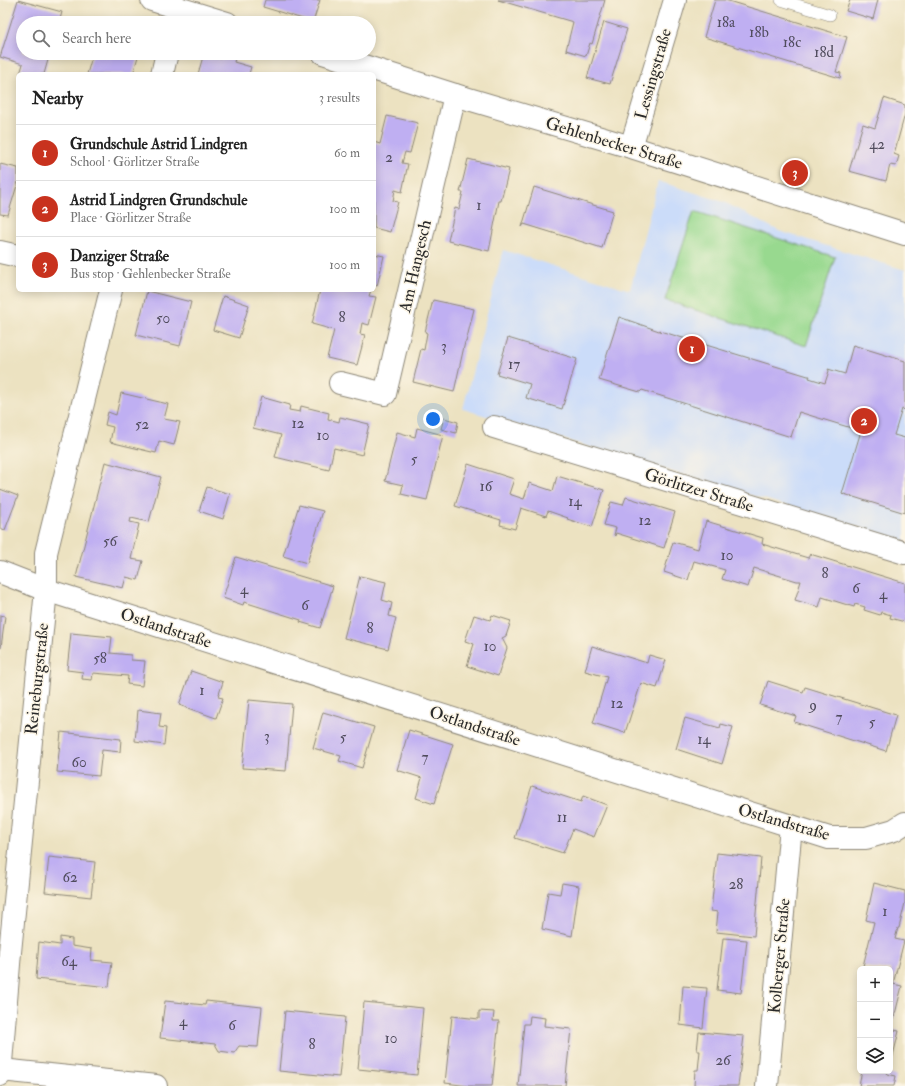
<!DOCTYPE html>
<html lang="en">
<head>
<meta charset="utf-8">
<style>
  :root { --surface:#fff; --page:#f2f2f2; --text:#222; --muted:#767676; --line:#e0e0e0; --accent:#c8321e }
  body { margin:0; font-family:"IM FELL Double Pica",serif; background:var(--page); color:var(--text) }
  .controls { position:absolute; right:12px; bottom:12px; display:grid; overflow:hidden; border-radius:6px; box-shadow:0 2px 10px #0003 }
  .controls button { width:36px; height:36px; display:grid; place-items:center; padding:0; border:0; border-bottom:1px solid var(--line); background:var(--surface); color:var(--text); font:20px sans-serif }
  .you { position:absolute; left:433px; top:419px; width:14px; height:14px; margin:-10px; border:3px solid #fff; border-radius:50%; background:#1a73e8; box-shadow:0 0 0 6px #1a73e833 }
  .badge { display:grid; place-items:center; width:26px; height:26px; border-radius:50%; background:var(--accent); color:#fff; font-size:13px; font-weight:700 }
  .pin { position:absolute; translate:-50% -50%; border:2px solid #fff; box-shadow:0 1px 4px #0006 }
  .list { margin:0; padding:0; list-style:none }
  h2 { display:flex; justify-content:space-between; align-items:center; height:52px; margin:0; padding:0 16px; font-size:17px }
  h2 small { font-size:13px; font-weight:400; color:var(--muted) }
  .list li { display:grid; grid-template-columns:26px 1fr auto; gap:12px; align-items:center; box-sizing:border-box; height:56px; padding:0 16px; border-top:1px solid var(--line) }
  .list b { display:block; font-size:15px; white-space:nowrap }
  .list p { margin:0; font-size:13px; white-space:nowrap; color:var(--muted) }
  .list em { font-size:13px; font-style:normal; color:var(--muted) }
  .icon { flex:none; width:22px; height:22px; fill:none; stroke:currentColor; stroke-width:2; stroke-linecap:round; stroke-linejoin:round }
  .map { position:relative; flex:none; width:905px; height:1086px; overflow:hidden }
  .search { position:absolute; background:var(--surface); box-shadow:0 2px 10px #0003; left:16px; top:16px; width:360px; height:44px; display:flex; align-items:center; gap:10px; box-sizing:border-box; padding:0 14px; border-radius:22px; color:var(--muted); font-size:15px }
  .panel { position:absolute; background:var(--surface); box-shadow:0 2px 10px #0003; left:16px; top:72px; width:360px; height:220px; border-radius:6px }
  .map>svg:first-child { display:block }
  .built { fill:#cbdcf9 }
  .green { fill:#98d98f; stroke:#62825d }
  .building { fill:#bfaff2 }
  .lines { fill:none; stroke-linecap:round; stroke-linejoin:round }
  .lane-casing { stroke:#8c8676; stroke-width:12 }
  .street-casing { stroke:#8c8676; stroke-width:24 }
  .lane { stroke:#fff; stroke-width:11 }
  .street { stroke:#fff; stroke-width:22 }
  .labels { text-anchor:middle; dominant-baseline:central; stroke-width:3; stroke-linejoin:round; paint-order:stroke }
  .number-label { font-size:15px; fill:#504c5d }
  .street-label { font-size:17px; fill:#2b2b2b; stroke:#fcf5e5 }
</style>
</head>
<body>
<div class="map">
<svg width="905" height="1086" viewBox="0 0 905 1086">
  <rect width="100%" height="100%" fill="#fcf5e5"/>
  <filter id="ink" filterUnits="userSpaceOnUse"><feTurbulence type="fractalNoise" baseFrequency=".025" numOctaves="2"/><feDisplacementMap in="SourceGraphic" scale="8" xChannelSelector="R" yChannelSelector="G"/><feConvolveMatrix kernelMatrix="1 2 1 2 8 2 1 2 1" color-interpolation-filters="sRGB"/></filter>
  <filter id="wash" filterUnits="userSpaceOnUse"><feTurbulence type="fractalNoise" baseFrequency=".012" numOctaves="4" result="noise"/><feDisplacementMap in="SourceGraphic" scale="16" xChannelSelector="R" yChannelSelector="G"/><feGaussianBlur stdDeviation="0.9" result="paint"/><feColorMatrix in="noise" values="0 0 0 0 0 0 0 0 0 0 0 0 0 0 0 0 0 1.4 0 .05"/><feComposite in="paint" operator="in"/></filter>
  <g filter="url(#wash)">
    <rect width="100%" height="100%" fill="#ece2c1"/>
    <path class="built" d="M658,181L724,202L779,231L905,270V541L463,409L503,250L630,290Z"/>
    <path class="green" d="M694,211L835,257L806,346L665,300Z"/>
    <g id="blocks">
      <g class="building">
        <path d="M18,0L62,12L59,23H23V53H50L44,74H20L23,64L0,57Z"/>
        <path d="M265,0H320L313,22L263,7Z"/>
        <path d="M498,0H605L592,44L590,43L586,56L566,50L573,22Z"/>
        <path d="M715,0H725L847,37L836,72L841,73L840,78L704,37Z"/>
        <path d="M850,0H878L873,19L846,11Z"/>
        <path d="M604,22L627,29L610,84L587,78Z"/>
        <path d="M93,53H139L133,74H87Z"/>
        <path d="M204,53L221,59L223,53L236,55L234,62L251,67L249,74H198Z"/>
        <path d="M884,98L905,105V114L894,154L899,156L896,166L890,165L886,181L849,171L863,124L875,128Z"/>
        <path d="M387,116L418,123L410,153L405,152L402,163L408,164L402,192L395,190L393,201L398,202L390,232L374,228V142L380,144Z"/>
        <path d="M468,159L509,169L501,201H499L489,251L448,241L455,208L459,209L463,192H460Z"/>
        <path d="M0,164L18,168V182L8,215L0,214Z"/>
        <path d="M534,187L613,211L602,248L524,224L522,227Z"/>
        <path d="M374,254L384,256L377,286L374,285Z"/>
        <path d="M320,290H371L369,296L376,297L369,325L362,323L360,334L365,335L357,365L327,358L334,330L312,324Z"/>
        <path d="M147,291L191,302L180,346L136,335Z"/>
        <path d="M223,296L249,305L239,338L213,330Z"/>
        <path d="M433,300L474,309L466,342H465L454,392L413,382L421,349L424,350L427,333L425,332Z"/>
        <path d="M619,317L659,331L661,330L660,331L808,376H810L809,378L825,383L829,371L828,369L845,374L853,345L905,361V410L902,409L894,435L905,438V513L844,494L843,495L842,494L861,431L799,412L791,437L642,390L640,392L599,380Z"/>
        <path d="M508,338L577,359L562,409L526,398L530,384L497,374Z"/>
        <path d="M121,393L168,404L164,419L180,422L174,445L159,441L156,453L110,442L113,427L105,425L108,412L116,415Z"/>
        <path d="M261,397L290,405L289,410L300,412L301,406L329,413L328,419L339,422L340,417L369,424L362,455L334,448L329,470L275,457L281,435L253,428Z"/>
        <path d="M444,418L458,422L456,433L441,429Z"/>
        <path d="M417,428L443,435L427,500L401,494L403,485L385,481L397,432L415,437Z"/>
        <path d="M105,462L161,477L149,522L131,518L130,522L139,524L131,559L143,561L138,580L126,577L123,588L76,577Z"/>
        <path d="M468,464L514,479L509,494L524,499L529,483L553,491L557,476L604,490L592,527L567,519L568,518L548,511L546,516L521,508L515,529L500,525L501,520L455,506Z"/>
        <path d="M207,487L230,494L223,519L199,511Z"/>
        <path d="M0,489L18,496L5,530L0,528Z"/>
        <path d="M626,497L675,512L664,548L616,533L615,536L614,535L616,528L604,525L611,502L623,505Z"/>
        <path d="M299,505L323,511L307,563L283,556Z"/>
        <path d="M706,521L763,538L762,544L808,558L810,554L905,583V622L890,618L891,615L881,612L880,615L864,610L865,607L855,604L854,607L822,597L819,607L795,600L801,581H797L754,568L748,587L722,579L725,570L694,561L688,580L664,572L673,542L698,549Z"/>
        <path d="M236,557L333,586L320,628L300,622L301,620L244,602L243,605L223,598Z"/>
        <path d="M360,576L386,582L382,600L392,603L389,616L396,618L388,649L344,638Z"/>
        <path d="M0,615L5,616L1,648H0Z"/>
        <path d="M474,615L490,620L492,615L511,621L506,636L502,638L507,648L498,676L467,666L474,644L465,641Z"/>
        <path d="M71,633L112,637L110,653L131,655V660L145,661L142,686L127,684L128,676L93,673L92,680L82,679L83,672L67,670Z"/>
        <path d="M592,646L647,663L649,655L666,660L657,688L641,683L625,733L593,723L607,677L585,671Z"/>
        <path d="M191,671L223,682L218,697L223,698L216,718L179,705Z"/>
        <path d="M768,681L803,692L805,687L896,715L886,751L794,722L796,716L760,705Z"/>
        <path d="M249,700L292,704L286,771L242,768Z"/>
        <path d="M138,710L161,713L159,727L166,728L164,745L135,741Z"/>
        <path d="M323,712L374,727L362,768L339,761L341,756L313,748Z"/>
        <path d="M685,718L720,728L721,724L733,727L722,764L676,749Z"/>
        <path d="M409,730L453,744L434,804L416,798L422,778L397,770Z"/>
        <path d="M61,732L121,739L120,752L102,750L99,776L57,772Z"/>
        <path d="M532,786L581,802L583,796L607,805L594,837L573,829L563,853L515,838Z"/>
        <path d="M717,853L761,858L754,936L716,932L718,912L711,911Z"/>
        <path d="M49,857L95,862L91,897L45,892Z"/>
        <path d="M562,883L579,886L572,936L542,929L548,892L560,894Z"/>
        <path d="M874,883L905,891V903L899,928H898L895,939L904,941L893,984L902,986L894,1018H893L890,1028V969H871V968L863,966L874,922L866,920Z"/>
        <path d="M60,937L72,939V946L92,949L91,960L112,962L109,987L36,979L39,942L60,945Z"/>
        <path d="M723,938L747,940L741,993L717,990Z"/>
        <path d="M683,986L707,988L703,1028L680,1025Z"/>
        <path d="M165,1001L205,1005L206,1001L262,1007L258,1047L239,1046L234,1053L219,1051L215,1044L160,1038Z"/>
        <path d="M364,1002L423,1008L417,1075L358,1069Z"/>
        <path d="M285,1011L345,1017L339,1077L279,1071Z"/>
        <path d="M479,1011L494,1012L493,1021H499L492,1086H469L445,1083L452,1016L479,1019Z"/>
        <path d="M530,1016L545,1018L544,1026L571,1029L565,1086H518L524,1024H529Z"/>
        <path d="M890,1029L899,1031L891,1064H890Z"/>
        <path d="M699,1032L744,1036L738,1086H694L695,1070H698L700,1051H697Z"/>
        <path d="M862,1071H888L887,1074L896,1076L894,1086H859Z"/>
      </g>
    </g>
  </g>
  <g filter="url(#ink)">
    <use href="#blocks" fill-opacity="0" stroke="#8c8676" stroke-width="1"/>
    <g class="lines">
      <defs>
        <path id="lane" d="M781,0L830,15"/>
        <g id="street">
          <path d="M152,0L227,23"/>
          <path d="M323,53L455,95L631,147L905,234"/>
          <path d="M162,74L167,53"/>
          <path d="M631,147L675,0"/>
          <path d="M0,252L18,256"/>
          <path d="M340,383L385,394L455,95"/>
          <path d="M494,427L905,553"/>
          <path d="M0,572L46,590L829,838H866L894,830L905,823"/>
          <path d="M1,1070L156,1086"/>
          <path d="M0,1075L10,952L46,590V553L111,290"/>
          <path d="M767,1086L791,826"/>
        </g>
      </defs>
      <use href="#lane" class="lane-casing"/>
      <use href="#street" class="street-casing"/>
      <use href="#lane" class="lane"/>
      <use href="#street" class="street"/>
    </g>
  </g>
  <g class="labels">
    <g class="number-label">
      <text x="726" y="22">18a</text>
      <text x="759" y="32">18b</text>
      <text x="792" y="42">18c</text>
      <text x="824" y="52">18d</text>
      <text x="877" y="144">42</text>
      <text x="389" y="157">2</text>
      <text x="479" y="205">1</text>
      <text x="342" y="317">8</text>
      <text x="163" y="318">50</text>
      <text x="444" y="346">3</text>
      <text x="514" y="364">17</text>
      <text x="298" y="423">12</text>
      <text x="142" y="424">52</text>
      <text x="323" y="435">10</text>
      <text x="414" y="459">5</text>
      <text x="486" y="486">16</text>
      <text x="575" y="501">14</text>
      <text x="645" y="520">12</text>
      <text x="110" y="541">56</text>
      <text x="727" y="555">10</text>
      <text x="825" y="573">8</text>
      <text x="856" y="588">6</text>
      <text x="244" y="589">4</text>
      <text x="883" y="594">4</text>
      <text x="305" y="605">6</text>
      <text x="370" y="628">8</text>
      <text x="490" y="646">10</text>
      <text x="100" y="658">58</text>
      <text x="202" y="690">1</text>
      <text x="617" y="703">12</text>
      <text x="813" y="705">9</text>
      <text x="839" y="717">7</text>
      <text x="872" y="722">5</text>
      <text x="267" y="736">3</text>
      <text x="343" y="737">5</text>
      <text x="704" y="739">14</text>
      <text x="425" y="757">7</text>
      <text x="79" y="762">60</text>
      <text x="562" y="817">11</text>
      <text x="70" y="877">62</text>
      <text x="736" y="884">28</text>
      <text x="885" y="911">1</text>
      <text x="69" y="961">64</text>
      <text x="183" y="1021">4</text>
      <text x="232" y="1025">6</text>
      <text x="391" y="1038">10</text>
      <text x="312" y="1044">8</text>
      <text x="723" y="1060">26</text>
    </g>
    <g class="street-label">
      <text transform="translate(653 74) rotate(-74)">Lessingstraße</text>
      <text transform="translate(614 143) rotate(17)">Gehlenbecker Straße</text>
      <text transform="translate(415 266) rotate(-77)">Am Hangesch</text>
      <text transform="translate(699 490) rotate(17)">Görlitzer Straße</text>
      <text transform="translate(166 628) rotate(18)">Ostlandstraße</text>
      <text transform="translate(37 679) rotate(-84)">Reineburgstraße</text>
      <text transform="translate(475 726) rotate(18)">Ostlandstraße</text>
      <text transform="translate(784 822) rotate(16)">Ostlandstraße</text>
      <text transform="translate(779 956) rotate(-85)">Kolberger Straße</text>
    </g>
  </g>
</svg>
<div class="controls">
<button>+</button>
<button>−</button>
<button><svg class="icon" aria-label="layers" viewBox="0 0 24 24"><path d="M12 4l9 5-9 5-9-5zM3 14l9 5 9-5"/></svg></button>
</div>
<div class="you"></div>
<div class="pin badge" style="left:692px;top:349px">1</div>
<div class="pin badge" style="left:864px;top:421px">2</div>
<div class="pin badge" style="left:795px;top:173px">3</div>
<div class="search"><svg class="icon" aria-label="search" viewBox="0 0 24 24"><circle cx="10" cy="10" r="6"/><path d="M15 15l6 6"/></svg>Search here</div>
<section class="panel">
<h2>Nearby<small>3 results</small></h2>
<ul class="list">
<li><span class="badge">1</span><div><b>Grundschule Astrid Lindgren</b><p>School · Görlitzer Straße</p></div><em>60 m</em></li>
<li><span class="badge">2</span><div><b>Astrid Lindgren Grundschule</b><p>Place · Görlitzer Straße</p></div><em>100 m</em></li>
<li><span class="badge">3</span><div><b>Danziger Straße</b><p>Bus stop · Gehlenbecker Straße</p></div><em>100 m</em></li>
</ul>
</section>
</div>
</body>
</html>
